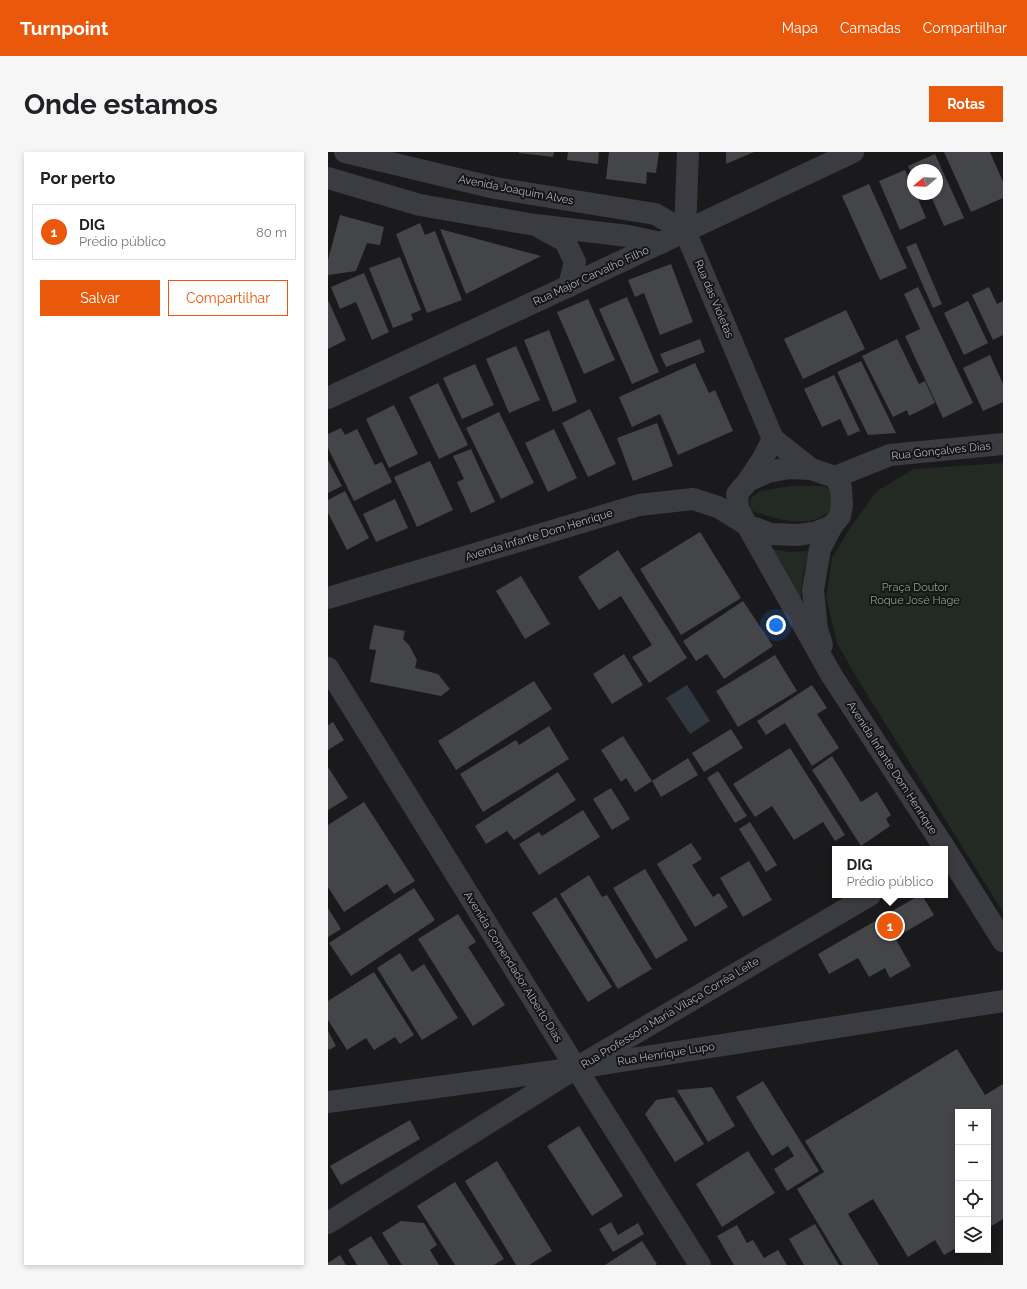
<!DOCTYPE html>
<html lang="pt">
<head>
<meta charset="utf-8">
<style>
  :root { --surface:#fff; --page:#f6f6f6; --text:#202124; --muted:#757577; --line:#e0e0e0; --accent:#ea580c }
  body { margin:0; font-family:Raleway,sans-serif; background:var(--page); color:var(--text) }
  .controls { position:absolute; right:12px; bottom:12px; display:grid; overflow:hidden; border-radius:0px; box-shadow:0 2px 6px #0003 }
  .controls button { width:36px; height:36px; display:grid; place-items:center; padding:0; border:0; border-bottom:1px solid var(--line); background:var(--surface); color:var(--text); font:20px sans-serif }
  .compass { position:absolute; left:579px; top:12px; width:36px; height:36px; border-radius:50%; background:var(--surface); box-shadow:0 2px 6px #0003; rotate:251deg }
  .you { position:absolute; left:448px; top:473px; width:14px; height:14px; margin:-10px; border:3px solid #fff; border-radius:50%; background:#1a73e8; box-shadow:0 0 0 6px #1a73e833 }
  .badge { display:grid; place-items:center; width:26px; height:26px; border-radius:50%; background:var(--accent); color:#fff; font-size:13px; font-weight:700 }
  .pin { position:absolute; translate:-50% -50%; border:2px solid #fff; box-shadow:0 1px 4px #0006 }
  .popup { position:absolute; left:504px; top:694px; width:116px; height:52px; box-sizing:border-box; display:grid; place-content:center; border-radius:0px; background:var(--surface); filter:drop-shadow(0 1px 3px #0005); font-size:13px; white-space:nowrap; color:var(--muted) }
  .popup b { font-size:15px; color:var(--text) }
  .popup::after { content:''; position:absolute; left:50%; top:100%; margin-left:-8px; border:8px solid transparent; border-top-color:var(--surface) }
  .list { margin:0; padding:0; list-style:none }
  h2 { display:flex; justify-content:space-between; align-items:center; height:52px; margin:0; padding:0 16px; font-size:17px }
  h2 small { font-size:13px; font-weight:400; color:var(--muted) }
  .list li { display:grid; grid-template-columns:26px 1fr auto; gap:12px; align-items:center; box-sizing:border-box; height:56px; margin:0 8px 8px; padding:0 8px; border:1px solid var(--line); border-radius:0px }
  .list b { display:block; font-size:15px; white-space:nowrap }
  .list p { margin:0; font-size:13px; white-space:nowrap; color:var(--muted) }
  .list em { font-size:13px; font-style:normal; color:var(--muted) }
  .actions { display:flex; gap:8px; padding:12px 16px }
  .actions a { flex:1; padding:9px 0; border:1px solid var(--accent); border-radius:0px; text-align:center; font-size:14px; color:var(--accent) }
  .actions .main { background:var(--accent); color:#fff }
  .icon { flex:none; width:22px; height:22px; fill:none; stroke:currentColor; stroke-width:2; stroke-linecap:round; stroke-linejoin:round }
  .map { position:relative; flex:none; width:675px; height:1113px; overflow:hidden; border-radius:0px }
  header { display:flex; align-items:center; gap:24px; box-sizing:border-box; height:56px; padding:0 20px; background:var(--accent); color:#fff }
  header strong { font-size:19px }
  nav { display:flex; gap:22px; margin-inline-start:auto; font-size:14px }
  .intro { display:flex; align-items:center; justify-content:space-between; box-sizing:border-box; height:96px; padding:0 24px }
  h1 { margin:0; font-size:28px }
  .button { padding:10px 18px; border-radius:0px; background:var(--accent); color:#fff; font-size:14px; font-weight:700 }
  main { display:flex; gap:24px; padding:0 24px }
  aside { flex:1; background:var(--surface); border-radius:0px; box-shadow:0 2px 6px #0003 }
  .map>svg:first-child { display:block }
  .green { fill:#222a23 }
  .water { fill:#303940 }
  .building { fill:#444549 }
  .lines { fill:none; stroke-linecap:round; stroke-linejoin:round }
  .minor { stroke:#3b3c41; stroke-width:22 }
  .labels { text-anchor:middle; dominant-baseline:central; stroke-width:4; stroke-linejoin:round; paint-order:stroke }
  .street-label { font-size:11px; fill:#adb1bb; stroke:#151517 }
  .park-label { font-size:11px; fill:#85a587; stroke:#151517 }
</style>
</head>
<body>
<header>
<strong>Turnpoint</strong>
<nav><a>Mapa</a><a>Camadas</a><a>Compartilhar</a></nav>
</header>
<div class="intro"><h1>Onde estamos</h1><a class="button">Rotas</a></div>
<main>
<aside>
<h2>Por perto<small></small></h2>
<ul class="list">
<li><span class="badge">1</span><div><b>DIG</b><p>Prédio público</p></div><em>80 m</em></li>
</ul>
<div class="actions"><a class="main">Salvar</a><a>Compartilhar</a></div>
</aside>
<div class="map">
<svg width="675" height="1113" viewBox="0 0 675 1113">
  <rect width="100%" height="100%" fill="#1a1a1c"/>
  <g class="green">
    <path d="M675,311V760L530,528L509,491L498,446L504,406L524,373L549,339L586,317Z"/>
    <path d="M464,334H495L505,339L502,359C499,361 495,364 491,366C472,375 441,365 422,358V347L432,339Z"/>
    <path d="M438,396L462,400L481,399L475,422L472,452Z"/>
  </g>
  <path class="water" d="M359,533L382,569L362,582L338,546Z"/>
  <g class="building">
    <path d="M191,0H226L225,5L191,1Z"/>
    <path d="M240,0H271L270,12L239,8Z"/>
    <path d="M281,0H331L328,21L319,20L318,32L278,27Z"/>
    <path d="M398,0H426L398,12Z"/>
    <path d="M616,0H662L675,30V46L643,60Z"/>
    <path d="M607,2L636,66L616,74L602,42H609V18H585V25L580,14Z"/>
    <path d="M577,18L585,36V42H588L598,66L572,78L551,29Z"/>
    <path d="M541,32L579,116L552,128L514,44Z"/>
    <path d="M12,63L56,75L52,93L39,91L28,119L0,123V108Z"/>
    <path d="M92,71L97,83L107,79L134,148L99,161L68,82Z"/>
    <path d="M112,77L213,104L138,142Z"/>
    <path d="M588,91L614,152L605,156L578,95Z"/>
    <path d="M72,105L93,158L83,162L85,168L65,176L41,116Z"/>
    <path d="M343,112L365,170L332,183L316,141L307,145L300,128Z"/>
    <path d="M36,121L61,180L44,188L28,150L12,157L3,135Z"/>
    <path d="M590,135L645,251L615,266L577,184L592,177L576,142Z"/>
    <path d="M661,135L669,152L675,149V183L665,188L644,143Z"/>
    <path d="M299,145L331,220L304,232L271,157Z"/>
    <path d="M260,147L287,208L256,222L229,160Z"/>
    <path d="M0,148L18,188L0,197Z"/>
    <path d="M640,149L660,191L636,203L616,161Z"/>
    <path d="M518,158L537,197L475,227L456,187Z"/>
    <path d="M221,178L249,250L225,260L196,188Z"/>
    <path d="M372,187L377,200L338,215L332,202Z"/>
    <path d="M569,187L591,232L597,229L607,251L581,264L579,258L565,265L534,204Z"/>
    <path d="M188,194L212,248L181,261L158,207Z"/>
    <path d="M662,203L675,232V250L655,259L635,216Z"/>
    <path d="M533,209L568,281L540,283L509,220Z"/>
    <path d="M367,211L381,241L387,238L405,279L350,303L332,262L304,275L291,245Z"/>
    <path d="M147,212L166,253L134,267L115,226Z"/>
    <path d="M506,223L532,279L520,284L512,267L494,275L476,237Z"/>
    <path d="M110,231L140,293L111,307L81,245Z"/>
    <path d="M66,253L90,302L61,316L38,267Z"/>
    <path d="M262,257L288,312L260,325L234,271Z"/>
    <path d="M171,260L206,331L173,347L138,276Z"/>
    <path d="M329,271L345,314L305,329L289,286Z"/>
    <path d="M13,276L17,283L29,277L47,313L54,310L64,330L26,349L0,296V282Z"/>
    <path d="M226,277L249,326L220,340L197,291Z"/>
    <path d="M143,297L167,350L143,361L129,330L136,327L125,304Z"/>
    <path d="M0,308L14,334L0,341Z"/>
    <path d="M102,309L125,358L89,375L66,325Z"/>
    <path d="M17,339L41,386L19,398L0,361V348Z"/>
    <path d="M67,347L80,376L48,390L35,362Z"/>
    <path d="M372,380L413,446L353,483L312,417Z"/>
    <path d="M290,398L359,506L321,531L304,505L324,493L293,444L271,458L250,425Z"/>
    <path d="M193,424L222,472L197,487L168,439Z"/>
    <path d="M415,449L445,494L396,527L379,502L368,509L355,489Z"/>
    <path d="M46,473L77,479L75,487L81,493L89,508L87,516L110,522L122,537L113,544L42,530L48,498L41,497Z"/>
    <path d="M296,502L315,533L284,552L265,522Z"/>
    <path d="M447,503L469,539L410,575L388,539Z"/>
    <path d="M206,529L224,557L128,618L110,589Z"/>
    <path d="M484,533L499,556L489,562L511,596L484,614L457,571L438,583L429,569Z"/>
    <path d="M5,570L16,588L0,598V573Z"/>
    <path d="M221,574L241,607L155,660L132,622L188,588L191,593Z"/>
    <path d="M403,577L415,596L376,620L364,601Z"/>
    <path d="M295,584L324,629L307,640L298,626L293,630L273,598Z"/>
    <path d="M462,596L517,683L507,689L495,670L466,688L444,654L427,665L405,632Z"/>
    <path d="M504,604L533,650L549,640L563,663L558,667L562,674L533,694L484,618Z"/>
    <path d="M360,606L370,623L333,645L324,629Z"/>
    <path d="M0,615L20,646L0,658Z"/>
    <path d="M390,619L419,664L407,671L379,626Z"/>
    <path d="M230,620L248,648L186,688L179,679L158,692L147,674Z"/>
    <path d="M283,636L302,667L284,678L265,647Z"/>
    <path d="M36,650L87,729L66,742L59,732L16,760L0,735V673Z"/>
    <path d="M255,658L272,685L211,723L191,692L211,680L214,684Z"/>
    <path d="M422,670L449,713L438,720L411,677Z"/>
    <path d="M363,691L374,707L364,713L385,745L391,741L400,755L367,775L329,712Z"/>
    <path d="M421,709L444,748L415,765L392,726Z"/>
    <path d="M317,717L360,788L328,807L285,736Z"/>
    <path d="M261,723L274,745L279,743L324,817L290,837L232,742Z"/>
    <path d="M86,736L107,768L23,824L1,791Z"/>
    <path d="M592,743H594L606,763L567,786L583,814L562,826L557,816L541,825L530,806L501,822L490,802Z"/>
    <path d="M228,745L284,835L260,850L204,761Z"/>
    <path d="M0,756L13,777L0,785Z"/>
    <path d="M130,762L148,790L140,795L177,853L145,874L90,787Z"/>
    <path d="M72,801L84,820L96,812L130,866L94,888L49,816Z"/>
    <path d="M46,820L86,883L72,892L67,885L46,898L38,886L19,898L0,868V849Z"/>
    <path d="M0,879L8,894L1,898L0,896Z"/>
    <path d="M629,897L657,943L675,932V1067L660,1076V960H630V1095L616,1103L607,1088L580,1105L545,1047L520,1062L551,1113H515L469,1037L496,1020L477,989Z"/>
    <path d="M435,929L491,1019L459,1039L446,1017L466,1004L460,994L444,1004L408,945Z"/>
    <path d="M384,935L407,974L380,990L349,938Z"/>
    <path d="M346,945L376,992L347,1010L317,962L328,948Z"/>
    <path d="M82,968L92,987L13,1033L2,1014Z"/>
    <path d="M251,974L295,1044L264,1064L219,994Z"/>
    <path d="M420,999L447,1041L394,1075L368,1032Z"/>
    <path d="M169,1009L224,1099L201,1113H188L137,1029Z"/>
    <path d="M127,1030L176,1107L166,1113H127L89,1054Z"/>
    <path d="M73,1069L96,1071L109,1093L102,1098L111,1113H74L54,1081Z"/>
    <path d="M283,1070L290,1083L310,1071L316,1082L285,1100L271,1077Z"/>
    <path d="M487,1072L511,1113H476L461,1087Z"/>
    <path d="M409,1073L419,1091L425,1088L436,1106L450,1098L459,1113H406L389,1084Z"/>
    <path d="M43,1084L61,1113H29L20,1098Z"/>
    <path d="M314,1089L329,1112L327,1113H277Z"/>
    <path d="M12,1103L18,1113H0V1111Z"/>
  </g>
  <g class="lines">
    <g class="minor">
      <path d="M17,0L167,36L327,62L357,79"/>
      <path d="M360,0L357,79L445,287L483,317"/>
      <path d="M0,26L92,53L207,73L300,84L333,91"/>
      <path d="M213,76L237,89L247,110L241,134"/>
      <path d="M0,246L241,134L525,0"/>
      <path d="M461,316L483,317L507,325L513,336L514,353L512,364L504,374L489,380L470,383L442,382L419,373L410,357L409,342L420,329L440,320Z"/>
      <path d="M507,325L562,303L675,292"/>
      <path d="M420,329L434,308L445,287"/>
      <path d="M0,446L311,353L365,347L390,355L419,373L504,524L618,698L675,789"/>
      <path d="M494,493L489,477L485,438L492,397L504,374"/>
      <path d="M0,516L248,916L372,1113"/>
      <path d="M0,950L248,916L675,849"/>
      <path d="M0,1071L248,916L542,743"/>
    </g>
  </g>
  <g class="labels">
    <g class="street-label">
      <text transform="translate(188 38) rotate(11)">Avenida Joaquim Alves</text>
      <text transform="translate(263 124) rotate(-25)">Rua Major Carvalho Filho</text>
      <text transform="translate(386 147) rotate(67)">Rua das Violetas</text>
      <text transform="translate(613 299) rotate(-6)">Rua Gonçalves Dias</text>
      <text transform="translate(211 383) rotate(-17)">Avenda Infante Dom Henrique</text>
      <text transform="translate(564 616) rotate(57)">Avenida Infante Dom Henrique</text>
      <text transform="translate(185 815) rotate(58)">Avenida Comendador Alberto Dias</text>
      <text transform="translate(342 861) rotate(-31)">Rua Professora Maria Vilaça Corrêa Leite</text>
      <text transform="translate(338 902) rotate(-9)">Rua Henrique Lupo</text>
    </g>
    <g class="park-label">
      <text x="587" y="435">Praça Doutor<tspan x="587" dy="13">Roque José Hage</tspan></text>
    </g>
  </g>
</svg>
<div class="controls">
<button>+</button>
<button>−</button>
<button><svg class="icon" aria-label="locate" viewBox="0 0 24 24"><circle cx="12" cy="12" r="6"/><path d="M12 2v4M12 18v4M2 12h4M18 12h4"/></svg></button>
<button><svg class="icon" aria-label="layers" viewBox="0 0 24 24"><path d="M12 4l9 5-9 5-9-5zM3 14l9 5 9-5"/></svg></button>
</div>
<svg class="compass" viewBox="-18 -18 36 36"><path d="M0-13l5 13h-10z" fill="#e53935"/><path d="M0 13l5-13h-10z" fill="#757577"/></svg>
<div class="you"></div>
<div class="pin badge" style="left:562px;top:774px">1</div>
<div class="popup"><b>DIG</b>Prédio público</div>
</div>
</main>
</body>
</html>
